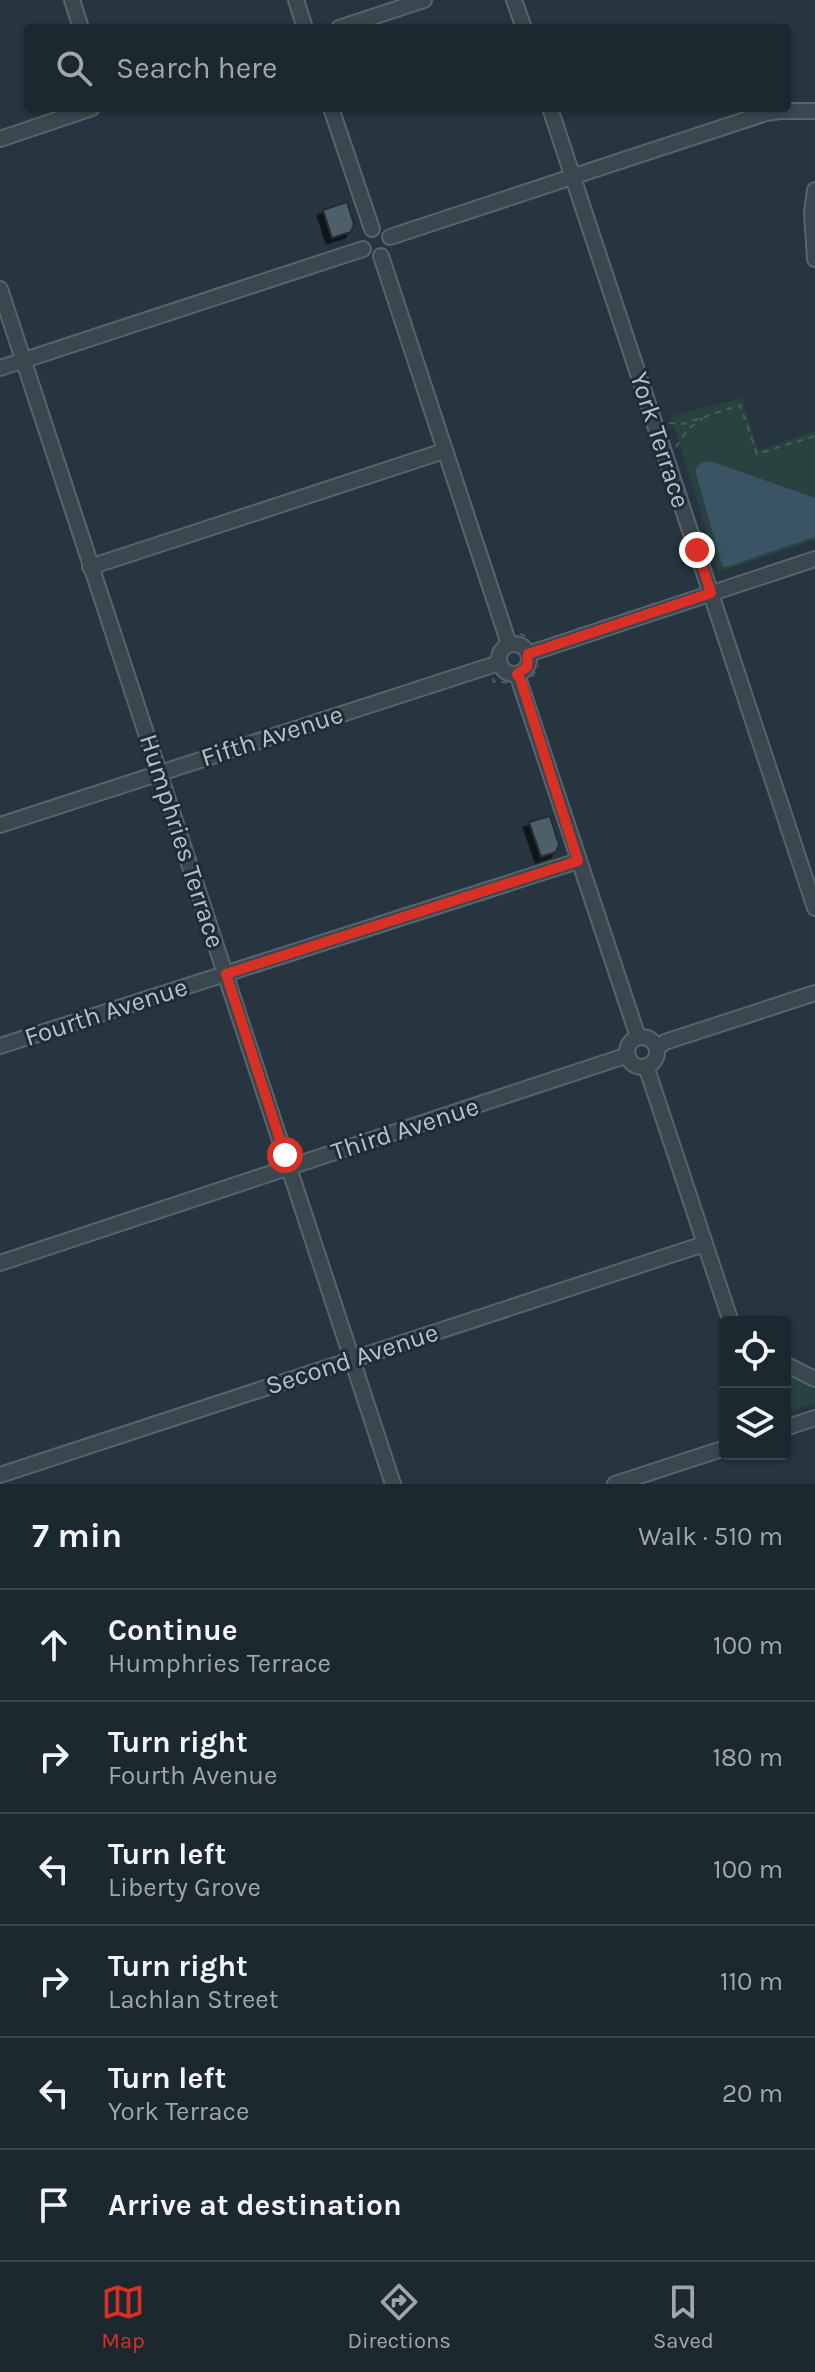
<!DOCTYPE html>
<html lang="en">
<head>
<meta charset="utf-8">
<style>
  :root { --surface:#1c282f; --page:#29343b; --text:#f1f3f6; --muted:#a0a6aa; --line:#3a444b; --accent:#d93025 }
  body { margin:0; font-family:Karla,sans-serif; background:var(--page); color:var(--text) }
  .controls { position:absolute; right:24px; bottom:24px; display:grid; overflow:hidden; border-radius:8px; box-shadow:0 2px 6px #0004 }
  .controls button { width:72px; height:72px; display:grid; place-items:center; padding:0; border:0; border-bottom:2px solid var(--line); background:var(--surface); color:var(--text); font:40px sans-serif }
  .stop { position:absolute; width:24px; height:24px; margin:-18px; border:6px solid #d93025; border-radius:50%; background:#fff }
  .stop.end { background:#d93025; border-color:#fff; box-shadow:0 2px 8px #0008 }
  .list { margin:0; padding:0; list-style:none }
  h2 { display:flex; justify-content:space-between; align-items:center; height:104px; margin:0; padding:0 32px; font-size:34px }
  h2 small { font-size:26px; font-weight:400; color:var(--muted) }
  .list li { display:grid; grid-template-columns:52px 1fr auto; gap:24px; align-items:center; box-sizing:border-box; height:112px; padding:0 32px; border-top:2px solid var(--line) }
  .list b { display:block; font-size:30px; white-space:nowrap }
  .list p { margin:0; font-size:26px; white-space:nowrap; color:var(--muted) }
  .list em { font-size:26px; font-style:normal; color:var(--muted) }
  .icon { flex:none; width:44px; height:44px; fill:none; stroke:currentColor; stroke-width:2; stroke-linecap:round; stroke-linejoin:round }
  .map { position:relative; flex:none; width:815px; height:1484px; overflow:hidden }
  .search { position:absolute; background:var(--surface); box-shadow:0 2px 6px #0004; left:24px; right:24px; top:24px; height:88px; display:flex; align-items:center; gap:20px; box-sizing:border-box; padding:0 28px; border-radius:8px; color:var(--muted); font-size:30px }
  .sheet { height:776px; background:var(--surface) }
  nav { display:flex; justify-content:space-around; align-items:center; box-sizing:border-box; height:112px; border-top:2px solid var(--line); background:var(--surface); font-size:22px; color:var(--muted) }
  nav a { display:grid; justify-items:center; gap:4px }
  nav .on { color:var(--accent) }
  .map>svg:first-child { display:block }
  .green { fill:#294240 }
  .water { fill:#3a5466 }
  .building { fill:#4f5f6a; stroke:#212e36; stroke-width:2; filter:url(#shadow) }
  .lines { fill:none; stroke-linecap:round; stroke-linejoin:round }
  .street-casing { stroke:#58646d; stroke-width:18 }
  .path { stroke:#485e5d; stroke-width:2; stroke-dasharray:6 6; stroke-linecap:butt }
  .street { stroke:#3a474f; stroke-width:14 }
  .route { stroke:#d93025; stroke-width:10 }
  .labels { text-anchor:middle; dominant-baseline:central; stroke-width:6; stroke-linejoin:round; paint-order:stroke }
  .street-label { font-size:26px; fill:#b6c1ca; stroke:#1f2c35 }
</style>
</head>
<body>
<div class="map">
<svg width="815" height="1484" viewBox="0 0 815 1484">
  <defs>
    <filter id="shadow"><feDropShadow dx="-5.5" dy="5.5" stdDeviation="0" flood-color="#0009"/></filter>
  </defs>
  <rect width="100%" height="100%" fill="#26353f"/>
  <g class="green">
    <path d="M742,398L758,450L815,431V540L719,572L671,416Z"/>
    <path d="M785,1373L815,1389V1403L785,1413Z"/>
  </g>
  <path class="water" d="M702,462H713L815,498V537L726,567L722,566L695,470Z"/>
  <g class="building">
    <path d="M347,202L354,224L351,232L332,238L323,210Z"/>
    <path d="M550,816L559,845L556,852L541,857L529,822Z"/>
  </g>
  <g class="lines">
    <defs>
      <g id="street">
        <path d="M72,0L81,28"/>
        <path d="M296,0L305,28"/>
        <path d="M514,0L524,28"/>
        <path d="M339,28L424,0"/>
        <path d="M331,108L372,229"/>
        <path d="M550,108L815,908"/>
        <path d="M0,139L92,108"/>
        <path d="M815,190L812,213L815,259"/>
        <path d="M390,237L766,113L780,111H815"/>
        <path d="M381,256L509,644"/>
        <path d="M0,289L393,1484"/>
        <path d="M0,368L363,249"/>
        <path d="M90,567L444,451"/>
        <circle cx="514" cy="659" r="15"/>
        <path d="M528,654L815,559"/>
        <path d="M517,674L638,1037"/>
        <path d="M0,825L499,663"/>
        <circle cx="642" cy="1052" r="15"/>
        <path d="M0,1046L578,861"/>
        <path d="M657,1048L665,1042L815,993"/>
        <path d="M646,1066L731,1322"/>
        <path d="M0,1263L628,1055"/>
        <path d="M785,1364L815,1379"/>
        <path d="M785,1428L815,1418"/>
        <path d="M0,1475L704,1244"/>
        <path d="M615,1484L725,1448"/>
      </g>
    </defs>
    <use href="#street" class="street-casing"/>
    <g class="path">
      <path d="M669,423L683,424L740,405L757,454L815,436"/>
      <path d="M676,447L688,429L703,418"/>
      <path d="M520,634L532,638"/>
      <path d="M532,677L539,666"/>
      <path d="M493,678L494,682L499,681L507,683"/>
    </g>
    <use href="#street" class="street"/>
  </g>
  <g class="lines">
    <path class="route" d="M285,1155L226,974L578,861L521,681L517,674L527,667L528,654L711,593L697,550"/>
  </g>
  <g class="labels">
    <g class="street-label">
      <text transform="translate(660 440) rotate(72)">York Terrace</text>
      <text transform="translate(272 736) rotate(-18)">Fifth Avenue</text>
      <text transform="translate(182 841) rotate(72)">Humphries Terrace</text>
      <text transform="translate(106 1012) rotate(-18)">Fourth Avenue</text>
      <text transform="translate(405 1129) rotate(-18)">Third Avenue</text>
      <text transform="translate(352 1359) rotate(-18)">Second Avenue</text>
    </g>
  </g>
</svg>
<div class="controls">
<button><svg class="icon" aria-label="locate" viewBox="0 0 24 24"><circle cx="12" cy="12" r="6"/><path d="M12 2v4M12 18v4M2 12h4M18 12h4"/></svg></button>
<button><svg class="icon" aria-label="layers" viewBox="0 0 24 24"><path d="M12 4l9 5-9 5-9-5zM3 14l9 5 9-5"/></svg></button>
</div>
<div class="stop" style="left:285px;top:1155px"></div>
<div class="stop end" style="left:697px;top:550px"></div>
<div class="search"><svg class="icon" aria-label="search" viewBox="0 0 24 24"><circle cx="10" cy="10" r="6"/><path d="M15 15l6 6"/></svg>Search here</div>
</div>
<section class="sheet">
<h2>7 min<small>Walk · 510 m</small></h2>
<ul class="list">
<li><svg class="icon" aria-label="ahead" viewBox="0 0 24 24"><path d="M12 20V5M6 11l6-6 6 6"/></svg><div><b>Continue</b><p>Humphries Terrace</p></div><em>100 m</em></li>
<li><svg class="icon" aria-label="right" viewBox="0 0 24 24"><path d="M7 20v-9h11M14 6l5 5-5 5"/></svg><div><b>Turn right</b><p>Fourth Avenue</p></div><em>180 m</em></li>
<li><svg class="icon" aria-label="left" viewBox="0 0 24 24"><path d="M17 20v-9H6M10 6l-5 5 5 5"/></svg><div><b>Turn left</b><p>Liberty Grove</p></div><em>100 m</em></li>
<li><svg class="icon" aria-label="right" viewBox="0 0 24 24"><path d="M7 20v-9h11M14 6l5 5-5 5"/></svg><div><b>Turn right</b><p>Lachlan Street</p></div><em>110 m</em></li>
<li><svg class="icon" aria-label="left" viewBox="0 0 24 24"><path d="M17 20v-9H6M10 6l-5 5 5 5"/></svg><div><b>Turn left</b><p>York Terrace</p></div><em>20 m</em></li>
<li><svg class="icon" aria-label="arrive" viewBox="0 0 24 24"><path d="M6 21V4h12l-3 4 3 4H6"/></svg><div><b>Arrive at destination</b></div></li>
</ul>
</section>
<nav>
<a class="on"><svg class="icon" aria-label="map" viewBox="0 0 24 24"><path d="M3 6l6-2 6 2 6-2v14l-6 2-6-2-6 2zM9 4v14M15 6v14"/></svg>Map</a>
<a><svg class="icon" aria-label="directions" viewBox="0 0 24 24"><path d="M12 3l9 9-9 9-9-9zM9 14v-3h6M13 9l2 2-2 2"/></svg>Directions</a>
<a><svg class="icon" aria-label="saved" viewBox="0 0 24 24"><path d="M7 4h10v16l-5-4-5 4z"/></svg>Saved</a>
</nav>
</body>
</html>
